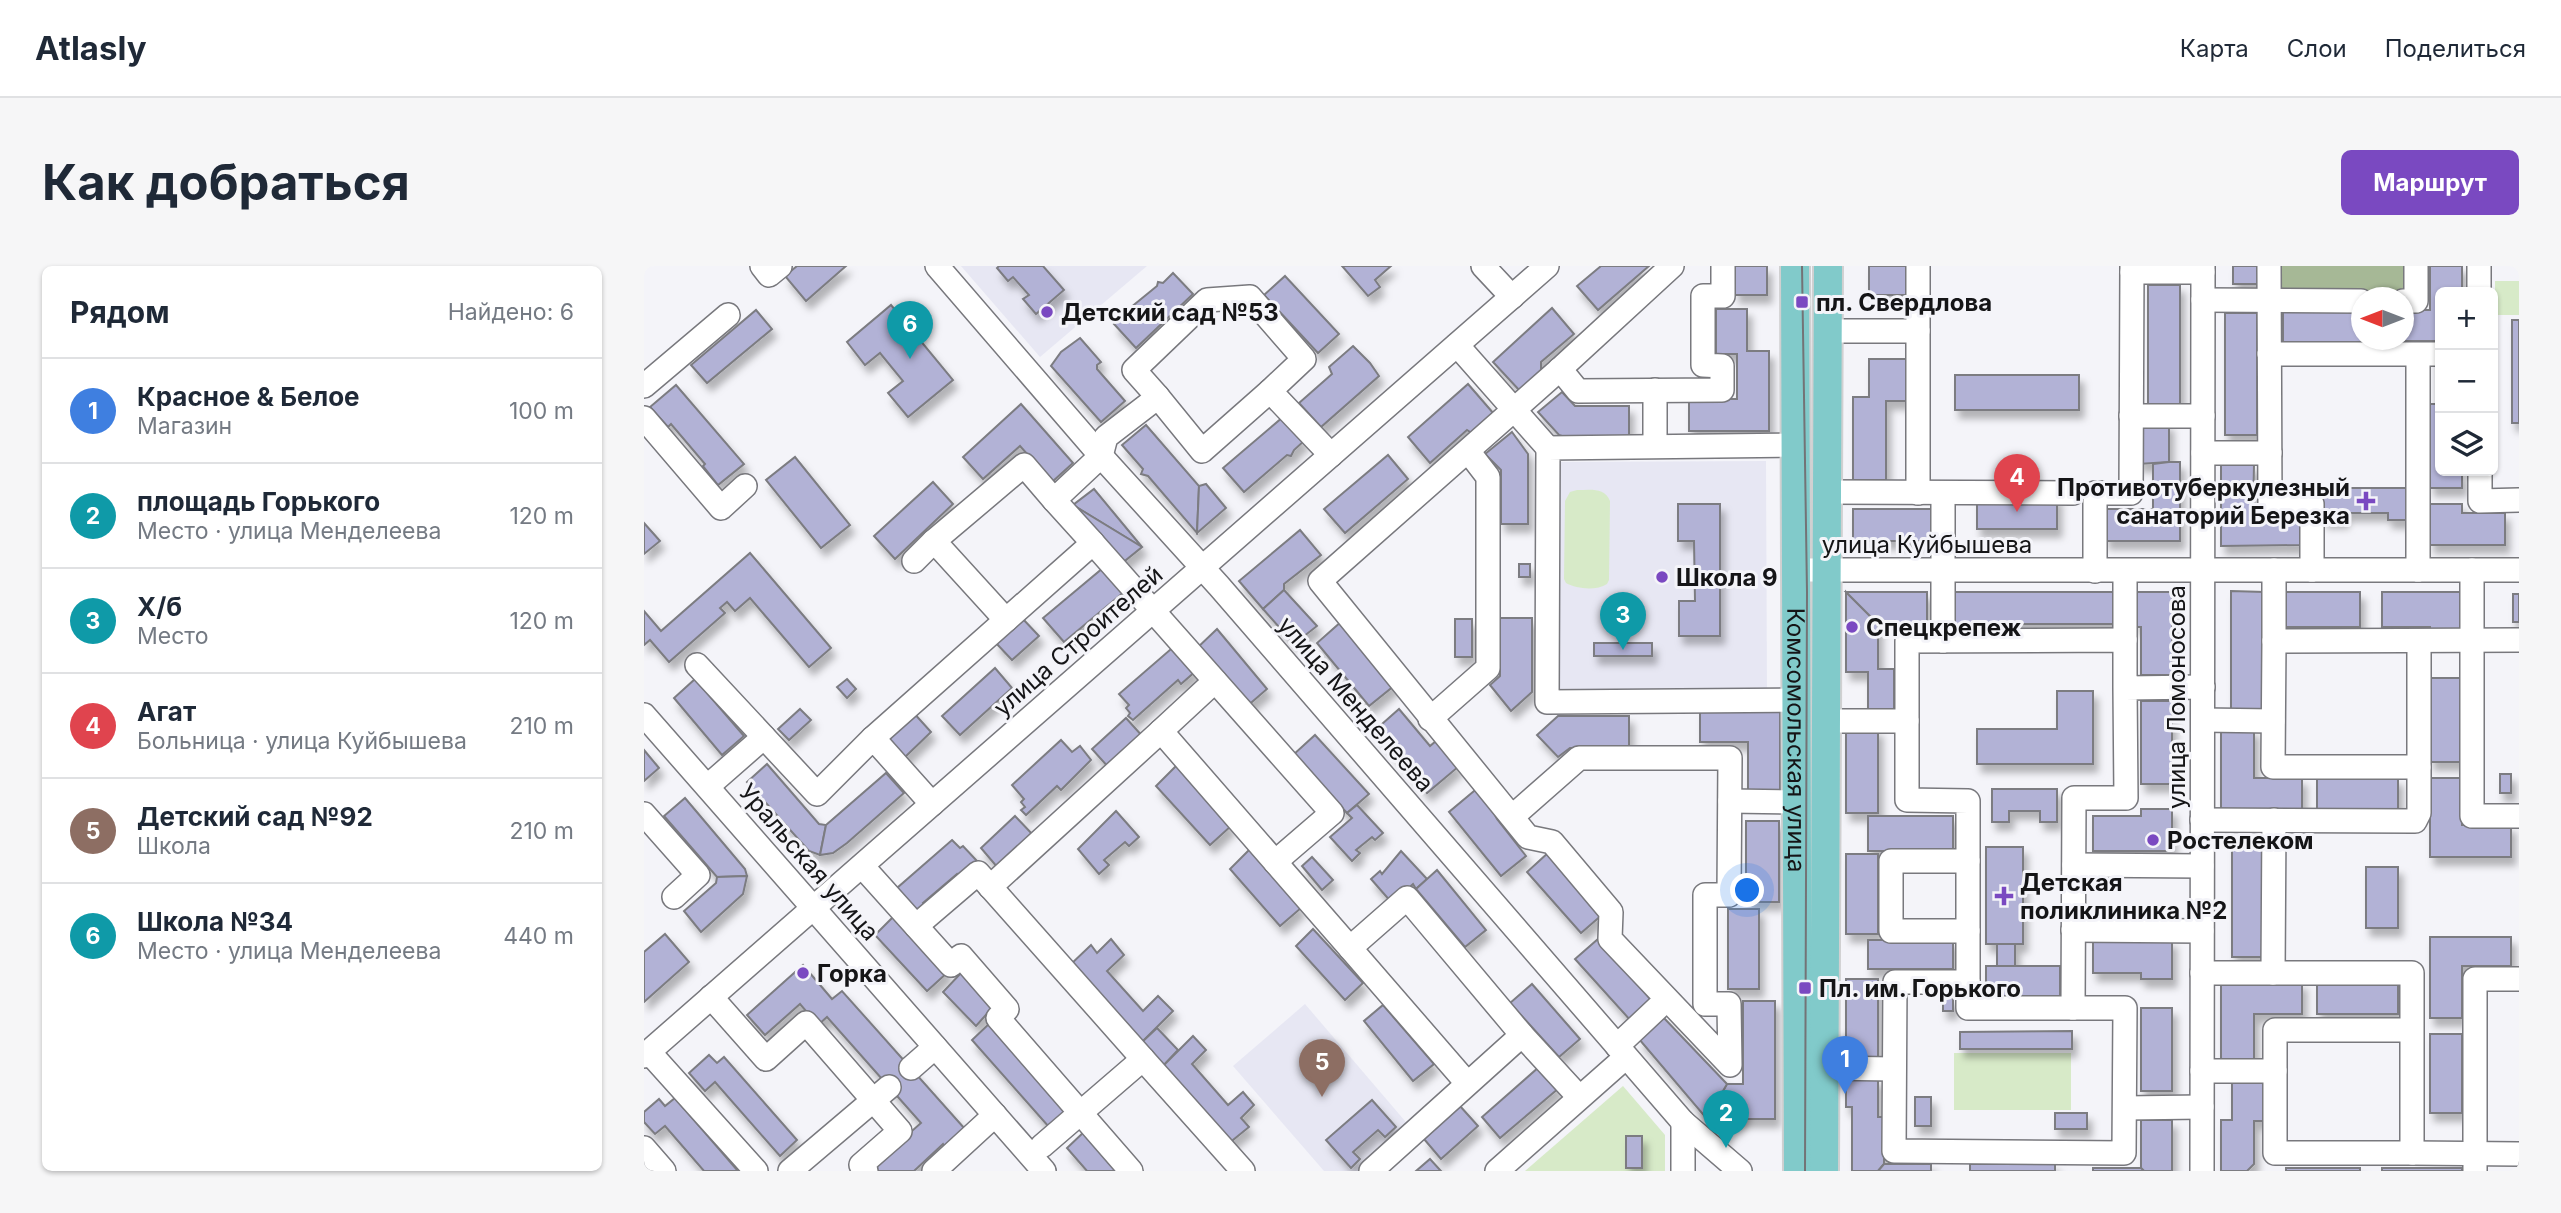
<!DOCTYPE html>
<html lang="ru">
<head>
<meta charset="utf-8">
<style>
  :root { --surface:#fff; --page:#f6f6f7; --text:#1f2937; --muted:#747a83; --line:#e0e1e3; --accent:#7a49c1 }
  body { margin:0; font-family:Inter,sans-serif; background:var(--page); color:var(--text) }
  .controls { position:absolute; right:21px; top:21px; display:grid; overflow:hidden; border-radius:10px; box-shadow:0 2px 5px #0004 }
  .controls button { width:63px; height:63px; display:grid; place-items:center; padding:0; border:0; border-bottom:2px solid var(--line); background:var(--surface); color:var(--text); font:35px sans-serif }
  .compass { position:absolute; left:1707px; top:21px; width:63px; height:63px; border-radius:50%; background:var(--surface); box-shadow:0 2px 5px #0004; rotate:270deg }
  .you { position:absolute; left:1104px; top:625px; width:24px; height:24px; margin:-18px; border:5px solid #fff; border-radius:50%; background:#1a73e8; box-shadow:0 0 0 10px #1a73e833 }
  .badge { display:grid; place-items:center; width:46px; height:46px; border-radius:50%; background:var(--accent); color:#fff; font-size:23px; font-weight:700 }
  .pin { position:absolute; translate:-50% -58px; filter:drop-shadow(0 2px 4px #0008) }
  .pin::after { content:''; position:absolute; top:37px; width:24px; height:21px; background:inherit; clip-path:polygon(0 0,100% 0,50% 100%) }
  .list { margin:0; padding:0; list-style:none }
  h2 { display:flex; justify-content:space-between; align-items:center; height:91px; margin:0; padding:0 28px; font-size:30px }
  h2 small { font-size:23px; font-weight:400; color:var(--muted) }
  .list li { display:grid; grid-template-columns:46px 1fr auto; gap:21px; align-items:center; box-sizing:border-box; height:105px; padding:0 28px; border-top:2px solid var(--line) }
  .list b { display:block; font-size:26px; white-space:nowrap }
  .list p { margin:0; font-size:23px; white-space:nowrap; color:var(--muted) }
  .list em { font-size:23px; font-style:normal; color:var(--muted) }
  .icon { flex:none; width:38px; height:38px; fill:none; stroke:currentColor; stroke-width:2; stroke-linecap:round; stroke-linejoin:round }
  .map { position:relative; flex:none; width:1875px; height:905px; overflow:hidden; border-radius:10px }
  header { display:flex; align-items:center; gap:42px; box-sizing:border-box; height:98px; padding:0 35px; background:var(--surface); border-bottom:2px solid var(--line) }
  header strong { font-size:33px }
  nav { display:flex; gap:38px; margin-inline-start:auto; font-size:24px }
  .intro { display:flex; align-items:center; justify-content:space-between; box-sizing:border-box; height:168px; padding:0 42px }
  h1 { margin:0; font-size:49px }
  .button { padding:18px 32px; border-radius:10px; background:var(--accent); color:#fff; font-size:24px; font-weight:700 }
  main { display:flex; gap:42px; padding:0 42px }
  aside { flex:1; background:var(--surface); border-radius:10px; box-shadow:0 2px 5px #0004 }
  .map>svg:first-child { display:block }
  .built { fill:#e7e7f3 }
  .green { fill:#d7eac8 }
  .forest { fill:#a6b896 }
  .building { fill:#b2b2d6; stroke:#7c7c81; stroke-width:2; filter:url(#shadow) }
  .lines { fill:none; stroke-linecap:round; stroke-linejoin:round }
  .minor-casing { stroke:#78787d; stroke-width:26 }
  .major-casing { stroke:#d0d0d1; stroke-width:32 }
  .minor { stroke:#fff; stroke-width:23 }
  .major { stroke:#81caca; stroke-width:28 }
  .tram { stroke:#737376; stroke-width:2 }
  .poi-dot { fill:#7a49c1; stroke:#f4f4f9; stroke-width:2.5 }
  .labels { text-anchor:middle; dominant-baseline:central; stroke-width:6; stroke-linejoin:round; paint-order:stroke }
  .poi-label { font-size:24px; font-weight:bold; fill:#151517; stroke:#f4f4f9; text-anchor:start }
  .street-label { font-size:24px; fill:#151517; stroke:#f4f4f9 }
</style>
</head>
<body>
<header>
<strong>Atlasly</strong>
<nav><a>Карта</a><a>Слои</a><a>Поделиться</a></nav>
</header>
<div class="intro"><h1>Как добраться</h1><a class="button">Маршрут</a></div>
<main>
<aside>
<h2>Рядом<small>Найдено: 6</small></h2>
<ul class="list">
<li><span class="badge" style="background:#3f7fe0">1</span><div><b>Красное &amp; Белое</b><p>Магазин</p></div><em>100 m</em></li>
<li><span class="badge" style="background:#0f9aa8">2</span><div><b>площадь Горького</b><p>Место · улица Менделеева</p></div><em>120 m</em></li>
<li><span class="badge" style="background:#0f9aa8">3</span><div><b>Х/б</b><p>Место</p></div><em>120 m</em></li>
<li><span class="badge" style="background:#e0444e">4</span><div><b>Агат</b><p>Больница · улица Куйбышева</p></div><em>210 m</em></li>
<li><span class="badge" style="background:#8d6e63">5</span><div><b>Детский сад №92</b><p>Школа</p></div><em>210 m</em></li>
<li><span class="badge" style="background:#0f9aa8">6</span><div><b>Школа №34</b><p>Место · улица Менделеева</p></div><em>440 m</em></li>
</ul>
</aside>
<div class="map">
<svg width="1875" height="905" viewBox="0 0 1875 905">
  <defs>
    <filter id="shadow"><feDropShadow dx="4.5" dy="8" stdDeviation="3.5" flood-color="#0004"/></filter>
  </defs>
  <rect width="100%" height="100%" fill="#f4f4f9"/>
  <g class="built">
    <path d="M317,0H503L396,91Z"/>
    <path d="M1122,195L1123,426H913L912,196Z"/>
    <path d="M661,738L767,862L718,905H680L589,800Z"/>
  </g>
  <g class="green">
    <rect x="1851" y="15" width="24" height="34"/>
    <path d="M933,224C946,224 961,221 966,235L965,314L963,318C952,325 933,323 922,317L920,313L921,235L926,226Z"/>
    <rect x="1310" y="787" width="117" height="57"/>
    <path d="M979,820L1021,869V905H881Z"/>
  </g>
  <path class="forest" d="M1635,0H1782L1759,32L1641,28L1636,18Z"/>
  <g class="building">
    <path d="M153,0H202L162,35L141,10Z"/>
    <path d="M355,0H399L420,24L392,48L379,33L385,29L369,11L364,15L353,2Z"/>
    <path d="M698,0H747L731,14L736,21L724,30Z"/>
    <path d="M957,0H1005L954,44L933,20Z"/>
    <rect x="1091" y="0" width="32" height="29"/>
    <rect x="1225" y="0" width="38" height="29"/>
    <rect x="1589" y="0" width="32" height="18"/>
    <path d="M1786,0H1818V26H1796V75H1739V74H1759V44H1786Z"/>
    <path d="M529,7L549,28L492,82L470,58L481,49V42H486L513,20L514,16L519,17Z"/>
    <path d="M641,10L695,68L674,87L620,29Z"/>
    <rect x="1504" y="19" width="32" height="122"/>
    <path d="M247,39L309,114L264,151L244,127L259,115L236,87L221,99L203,76Z"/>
    <path d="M908,42L930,68L897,96V106L876,125L849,96Z"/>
    <path d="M1072,43H1103V85H1125V165H1045V133H1093V88H1072Z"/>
    <path d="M112,44L128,63L63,117L47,99Z"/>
    <path d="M1639,45H1717V74H1720V77H1639Z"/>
    <rect x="1581" y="47" width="32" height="122"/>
    <rect x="1868" y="54" width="7" height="103"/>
    <path d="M436,72L457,96L453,99V103L481,135L457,156L407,100L417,86Z"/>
    <path d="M709,80L726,97L735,110L677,161L655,137L688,108L685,101Z"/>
    <path d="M1225,93H1263V135H1242V214H1209V131H1225Z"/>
    <rect x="1311" y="109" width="124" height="35"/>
    <path d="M824,118L850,148L829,168L823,164L786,197L764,171Z"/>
    <path d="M32,119L100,198L74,219L59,200L61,198L27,158L24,161L6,141Z"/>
    <path d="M918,126L931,140H985V171H921L915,169L894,146Z"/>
    <path d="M377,138L429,197L408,216L376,180L339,213L319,191Z"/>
    <path d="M1786,138H1796V205H1818V222H1786Z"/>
    <path d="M639,151L660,175L650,184L647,190L643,189L600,226L579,202Z"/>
    <path d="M1494,157H1525V196L1494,198Z"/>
    <path d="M502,159L555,220L553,267L504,210L497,208L499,203L478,179Z"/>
    <path d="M868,166L884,188V258H857V204L841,188Z"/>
    <path d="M744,189L764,213L701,267L680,243Z"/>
    <path d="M151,191L206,259L177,282L122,214Z"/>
    <path d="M1525,196H1536V275H1461V243H1509V198Z"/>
    <path d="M1577,199H1610L1609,247H1658V279L1577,280Z"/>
    <path d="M289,216L309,238L251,293L230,270Z"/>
    <path d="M562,218L582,242L553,267L555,220Z"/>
    <path d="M1679,222H1765V254H1744V247H1700V254H1679Z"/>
    <path d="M450,223L498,281L429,239Z"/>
    <rect x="1333" y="230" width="80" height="33"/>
    <path d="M1034,238H1076V370H1035V335H1051L1050,275H1034Z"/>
    <path d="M1786,238H1818V247H1861V279H1786Z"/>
    <path d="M429,239L498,281L477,298Z"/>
    <rect x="1209" y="243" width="81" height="32"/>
    <path d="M0,257L16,275L0,288Z"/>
    <path d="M656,264L677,289L640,318V324L619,343L595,315Z"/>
    <path d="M106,287L187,382L165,401L106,332L91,345L83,336L76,342L81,347L25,396L6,374L0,379V345L17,365Z"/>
    <rect x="875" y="298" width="11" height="13"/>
    <path d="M459,302L480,326L420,376L399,352Z"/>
    <path d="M640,324L673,360L650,378L619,343Z"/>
    <path d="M1587,325L1620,326V447H1587Z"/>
    <path d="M1202,326L1234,358V403H1250V447H1224V406H1202Z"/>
    <path d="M1202,326H1283V358H1234Z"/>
    <rect x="1304" y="326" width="166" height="32"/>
    <path d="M1491,326H1528V409H1497V361H1491Z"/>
    <rect x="1642" y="326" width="74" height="35"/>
    <path d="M1738,326H1818V367H1786V361H1738Z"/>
    <rect x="1869" y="328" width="6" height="28"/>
    <path d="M378,352L395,370L368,394L351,376Z"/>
    <path d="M856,352H888V426L867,445L846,419L856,410Z"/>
    <rect x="811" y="353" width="17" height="38"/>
    <path d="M698,355L751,419L725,440L673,377Z"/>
    <path d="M573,363L623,423L601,442L552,383Z"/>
    <rect x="950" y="377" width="58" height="13"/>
    <path d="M527,383L538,394L553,404L537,418L534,414L489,454L484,450L486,447L482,442L485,439L475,428Z"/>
    <path d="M351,402L368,422L316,469L298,450Z"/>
    <rect x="1786" y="412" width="32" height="84"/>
    <path d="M51,413L100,470L78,489L30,432Z"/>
    <path d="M203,413L212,423L203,432L193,421Z"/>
    <path d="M1413,425H1449V498H1333V463H1413Z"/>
    <rect x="1497" y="435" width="31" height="83"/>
    <path d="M156,443L167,454L145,474L134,463Z"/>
    <path d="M755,443L786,480L792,475L814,501L783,527L730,465Z"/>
    <path d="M1056,444H1136V524H1104V476H1056Z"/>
    <path d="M268,445L287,466L259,493L239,472Z"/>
    <path d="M914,450H985V482H926L914,491L893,469Z"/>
    <path d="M482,452L500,472L466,503L448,483Z"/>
    <rect x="1202" y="463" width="32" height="84"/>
    <path d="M1577,463H1610V512H1658V543H1577Z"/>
    <path d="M671,469L725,528L703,547L649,489Z"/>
    <path d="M417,474L428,486L436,480L447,494L417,524L413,520L382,549L377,544L381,541L377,536L380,533L368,519Z"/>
    <path d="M0,484L15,502L0,515Z"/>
    <path d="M123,498L175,558L182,559L176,589L165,585L103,516Z"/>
    <path d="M533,499L587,560L566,579L512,520Z"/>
    <path d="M242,507L260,527L203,577L189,587L176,589L182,559Z"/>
    <rect x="1856" y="508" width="11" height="19"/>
    <rect x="1673" y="512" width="81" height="31"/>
    <path d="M1786,512H1818V559H1867V591H1786Z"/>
    <path d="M836,520L853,553L882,590L857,610L805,546Z"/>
    <path d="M1348,523H1413V556H1396V545H1365V556H1348Z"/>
    <path d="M41,532L90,590L101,603L103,610L73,611L20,550Z"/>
    <path d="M713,539L739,567L731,574L728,571L712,584L716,587L708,595L686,571L708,552L703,547Z"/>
    <path d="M1497,543H1528V585H1449V550H1497Z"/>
    <path d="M472,545L495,571L485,580L481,576L460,594L465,599L455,608L434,583Z"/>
    <path d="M371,550L390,570L354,602L337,582Z"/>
    <rect x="1224" y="550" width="85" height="35"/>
    <rect x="1102" y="555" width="33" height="81"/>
    <rect x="1588" y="572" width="32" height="119"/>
    <path d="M308,574L316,582L319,580L333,595L315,611L313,608L279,637L281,640L271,649L253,622Z"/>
    <rect x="1342" y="581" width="37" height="97"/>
    <path d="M606,583L657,642L636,660L586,603Z"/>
    <path d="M757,585L783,613L772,623L769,618L748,637L727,613L736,605L738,608Z"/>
    <path d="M905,586L959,648L937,667L883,606Z"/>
    <rect x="1202" y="588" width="32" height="80"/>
    <path d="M668,591L689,614L678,624L658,600Z"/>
    <rect x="1722" y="601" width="32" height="61"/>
    <path d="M793,604L842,664L821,681L772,623Z"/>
    <path d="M103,610L99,628L57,666L40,645L72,617L73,611Z"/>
    <rect x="1084" y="643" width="31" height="80"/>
    <path d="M251,649L304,706L283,725L231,669Z"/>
    <path d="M669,663L719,717L701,734L652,680Z"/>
    <path d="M21,668L45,696L0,736V686Z"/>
    <path d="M1786,671H1867V700H1818V752H1786Z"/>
    <path d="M467,673L480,689L463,705L499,745L514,730L529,745L496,778L426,699L447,679L453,687Z"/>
    <path d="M954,673L1008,735L987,755L931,693Z"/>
    <rect x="1224" y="674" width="85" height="29"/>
    <path d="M1449,674H1528V713H1497V707H1449Z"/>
    <rect x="1353" y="678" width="18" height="22"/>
    <path d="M159,699L188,733L198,725L321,863L301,881L299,878L270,905H231L227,901L277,857L183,751L174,759L156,738L121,769L103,749Z"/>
    <rect x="1342" y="700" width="74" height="32"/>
    <path d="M317,707L349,741L332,760L299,726Z"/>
    <rect x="1202" y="713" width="32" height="80"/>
    <path d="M1577,716H1658V748H1610V796H1577Z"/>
    <rect x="1673" y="716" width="81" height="32"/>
    <path d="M888,718L936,773L915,791L866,737Z"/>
    <rect x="1299" y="732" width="10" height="13"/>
    <path d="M1099,735H1131V853H1063L1083,818H1099Z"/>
    <path d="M739,739L790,798L769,815L720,755Z"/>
    <rect x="1497" y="742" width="31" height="83"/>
    <path d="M1019,751L1083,818L1063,853L995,773Z"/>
    <path d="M347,756L426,842L405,861L328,774Z"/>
    <path d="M513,762L534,784L517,802L496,778Z"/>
    <path d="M1428,765V783H1316V766Z"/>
    <rect x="1786" y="768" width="32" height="79"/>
    <path d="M549,770L562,784L548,798L584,839L599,826L610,839L597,852L605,861L584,878L517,802Z"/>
    <path d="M65,789L73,797L80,791L153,874L136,890L71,816L61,825L45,807Z"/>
    <path d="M895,801L915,822L856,872L838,851Z"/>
    <path d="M1202,812H1234V851H1240V898L1234,905H1208V841H1202Z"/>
    <path d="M1588,812H1620V855H1610V898L1603,905H1577V854H1588Z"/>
    <rect x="1271" y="831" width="16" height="29"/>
    <path d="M31,832L94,905H60L21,860L11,868L0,856V846L15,833L21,840Z"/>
    <path d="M728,834L752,861L741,871L734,864L709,886L716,893L707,902L682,874Z"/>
    <path d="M816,840L834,860L797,893L780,873Z"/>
    <rect x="1411" y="847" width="32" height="16"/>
    <path d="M1497,854H1528V905H1500L1497,902Z"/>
    <path d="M442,864L477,905H443L423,882Z"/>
    <rect x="982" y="870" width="16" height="32"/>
    <path d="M786,893L797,905H772Z"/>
    <path d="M1240,898H1287V905H1234Z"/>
    <rect x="1326" y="898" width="85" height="7"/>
    <path d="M1449,902H1497L1500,905H1449Z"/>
    <rect x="1642" y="902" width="74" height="3"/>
    <rect x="1738" y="902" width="80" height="3"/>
  </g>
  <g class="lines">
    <defs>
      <g id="minor">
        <path d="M118,0L125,9L136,0"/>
        <path d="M293,0L457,190L575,320L1039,856L1096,905"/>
        <path d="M839,0L868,31"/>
        <path d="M1625,0L1626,237L1668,238V304"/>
        <path d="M1835,0V26"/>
        <path d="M1488,6H1559"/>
        <path d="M1559,34L1717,35"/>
        <path d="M1759,35H1772V0"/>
        <path d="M1184,65H1274"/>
        <path d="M813,79L904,182"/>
        <path d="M1625,88H1796"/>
        <path d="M1774,89V304"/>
        <path d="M916,103L934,125L1078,124V100L1059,99V30H1079V0"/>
        <path d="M0,120L84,49"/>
        <path d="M1011,124V180"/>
        <path d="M514,131L490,104L563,34L606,31L660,93L626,125L687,189"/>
        <path d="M1487,150H1559"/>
        <path d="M0,152L77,242L101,220"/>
        <path d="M1152,179L904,182L903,436L1152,434"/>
        <path d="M1559,187H1626"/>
        <path d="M1836,205V235L1875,234"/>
        <path d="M1184,226L1429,227"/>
        <path d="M1274,227V0"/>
        <path d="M1299,227V375"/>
        <path d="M449,277L688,547L631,596"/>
        <path d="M270,295L290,275"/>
        <path d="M1152,304H1875"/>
        <path d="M1630,304V375L1875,374"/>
        <path d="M1828,304V550H1875"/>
        <path d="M1451,305V227H1487L1488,0"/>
        <path d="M1481,305V374"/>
        <path d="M362,354L290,275L380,199L410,234"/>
        <path d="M1630,375L1629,501H1775"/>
        <path d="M53,399L120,471"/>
        <path d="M1481,422V374L1263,375V534L1324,535V742H1429L1430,532H1482L1481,422L1559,421"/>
        <path d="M0,449L400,905"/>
        <path d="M786,453L844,402V211L824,185"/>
        <path d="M1559,454L1629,455"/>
        <path d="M1183,455H1263"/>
        <path d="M517,465L571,415"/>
        <path d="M229,472L449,277L410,234L457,190L462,171L514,131L558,185L626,125"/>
        <path d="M64,520L120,471L173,528L229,472L288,538"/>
        <path d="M1086,535L1152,536"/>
        <path d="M0,548L54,609L30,631"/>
        <path d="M868,551L935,492H1086L1085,629H1061V738H1085L1086,799L966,673L967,646L908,576L884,571L676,315L916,103L1028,0"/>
        <path d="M1558,554L1771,555L1775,547V375"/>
        <path d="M1324,595H1247V665H1324"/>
        <path d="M1430,599L1558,600"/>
        <path d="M218,600L307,699L317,690L363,743L354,752L487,905"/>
        <path d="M346,621L517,465L706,682L763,632L878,769L935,831"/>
        <path d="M272,660L334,607L499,793"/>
        <path d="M1429,664L1558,665"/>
        <path d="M706,682L823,817"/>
        <path d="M1558,707H1768V887H1631V764H1768"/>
        <path d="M1629,707L1630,554"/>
        <path d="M1324,716H1251L1250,885L1480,887L1481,742H1429"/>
        <path d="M67,731L122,793L162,757L256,865L217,899L222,905"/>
        <path d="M973,780L1022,734"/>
        <path d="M5,786L112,905"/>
        <path d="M0,790L903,0"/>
        <path d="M267,802L291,781"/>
        <path d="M1181,802L1250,803"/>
        <path d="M1558,805H1631"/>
        <path d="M1481,842L1558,841"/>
        <path d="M1039,856V905"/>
        <path d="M398,880L499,793L599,905"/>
        <path d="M0,882L20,905"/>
        <path d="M1768,887L1875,888"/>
        <path d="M146,905L245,821"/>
        <path d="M290,905L351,849"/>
        <path d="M727,905L878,769"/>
        <path d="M853,905L982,791"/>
        <path d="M1558,905L1559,0"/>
        <path d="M1831,905V713H1875"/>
      </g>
      <g id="major">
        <path id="s1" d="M1151,0L1154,905"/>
        <path d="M1180,905L1184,0"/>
      </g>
    </defs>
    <use href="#minor" class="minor-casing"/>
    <use href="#major" class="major-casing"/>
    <use href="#minor" class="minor"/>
    <use href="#major" class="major"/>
    <path class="tram" d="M1158,0L1163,326L1161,905"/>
  </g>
  <g class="poi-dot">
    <rect x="1151" y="29" width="14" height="14" rx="3.5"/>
    <circle cx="403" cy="46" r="7"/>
    <path d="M1718.5 224.5h7v7h7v7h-7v7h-7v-7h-7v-7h7z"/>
    <circle cx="1018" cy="311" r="7"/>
    <circle cx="1208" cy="361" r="7"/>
    <circle cx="1509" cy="574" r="7"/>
    <path d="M1356.5 619.5h7v7h7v7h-7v7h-7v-7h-7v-7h7z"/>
    <circle cx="159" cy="707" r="7"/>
    <rect x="1154" y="715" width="14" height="14" rx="3.5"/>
  </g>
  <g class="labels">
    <g class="poi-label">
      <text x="1172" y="36">пл. Свердлова</text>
      <text x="417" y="46">Детский сад №53</text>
      <text x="1706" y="221" text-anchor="end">Противотуберкулезный<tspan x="1706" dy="28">санаторий Березка</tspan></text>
      <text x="1032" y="311">Школа 9</text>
      <text x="1222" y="361">Спецкрепеж</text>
      <text x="1523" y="574">Ростелеком</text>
      <text x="1376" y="616">Детская<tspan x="1376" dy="28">поликлиника №2</tspan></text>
      <text x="173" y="707">Горка</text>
      <text x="1175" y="722">Пл. им. Горького</text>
    </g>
    <g class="street-label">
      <text x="1283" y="278">улица Куйбышева</text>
      <text transform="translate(434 375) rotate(-41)">улица Строителей</text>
      <text transform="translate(1532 431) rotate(-90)">улица Ломоносова</text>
      <text transform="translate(712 438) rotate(49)">улица Менделеева</text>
      <text stroke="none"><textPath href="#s1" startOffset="474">Комсомольская улица</textPath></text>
      <text transform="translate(165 596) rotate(49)">Уральская улица</text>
    </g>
  </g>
</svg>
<div class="controls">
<button>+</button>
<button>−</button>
<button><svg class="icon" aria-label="layers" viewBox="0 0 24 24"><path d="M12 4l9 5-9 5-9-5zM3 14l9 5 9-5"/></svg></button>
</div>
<svg class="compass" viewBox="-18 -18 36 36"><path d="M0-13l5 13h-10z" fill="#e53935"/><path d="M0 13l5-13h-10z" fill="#747a83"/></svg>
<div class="you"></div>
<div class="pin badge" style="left:1201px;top:828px;background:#3f7fe0">1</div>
<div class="pin badge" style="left:1082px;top:882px;background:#0f9aa8">2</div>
<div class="pin badge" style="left:979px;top:384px;background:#0f9aa8">3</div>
<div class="pin badge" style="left:1373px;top:246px;background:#e0444e">4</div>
<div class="pin badge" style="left:678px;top:831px;background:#8d6e63">5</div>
<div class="pin badge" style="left:266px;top:93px;background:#0f9aa8">6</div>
</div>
</main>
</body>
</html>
